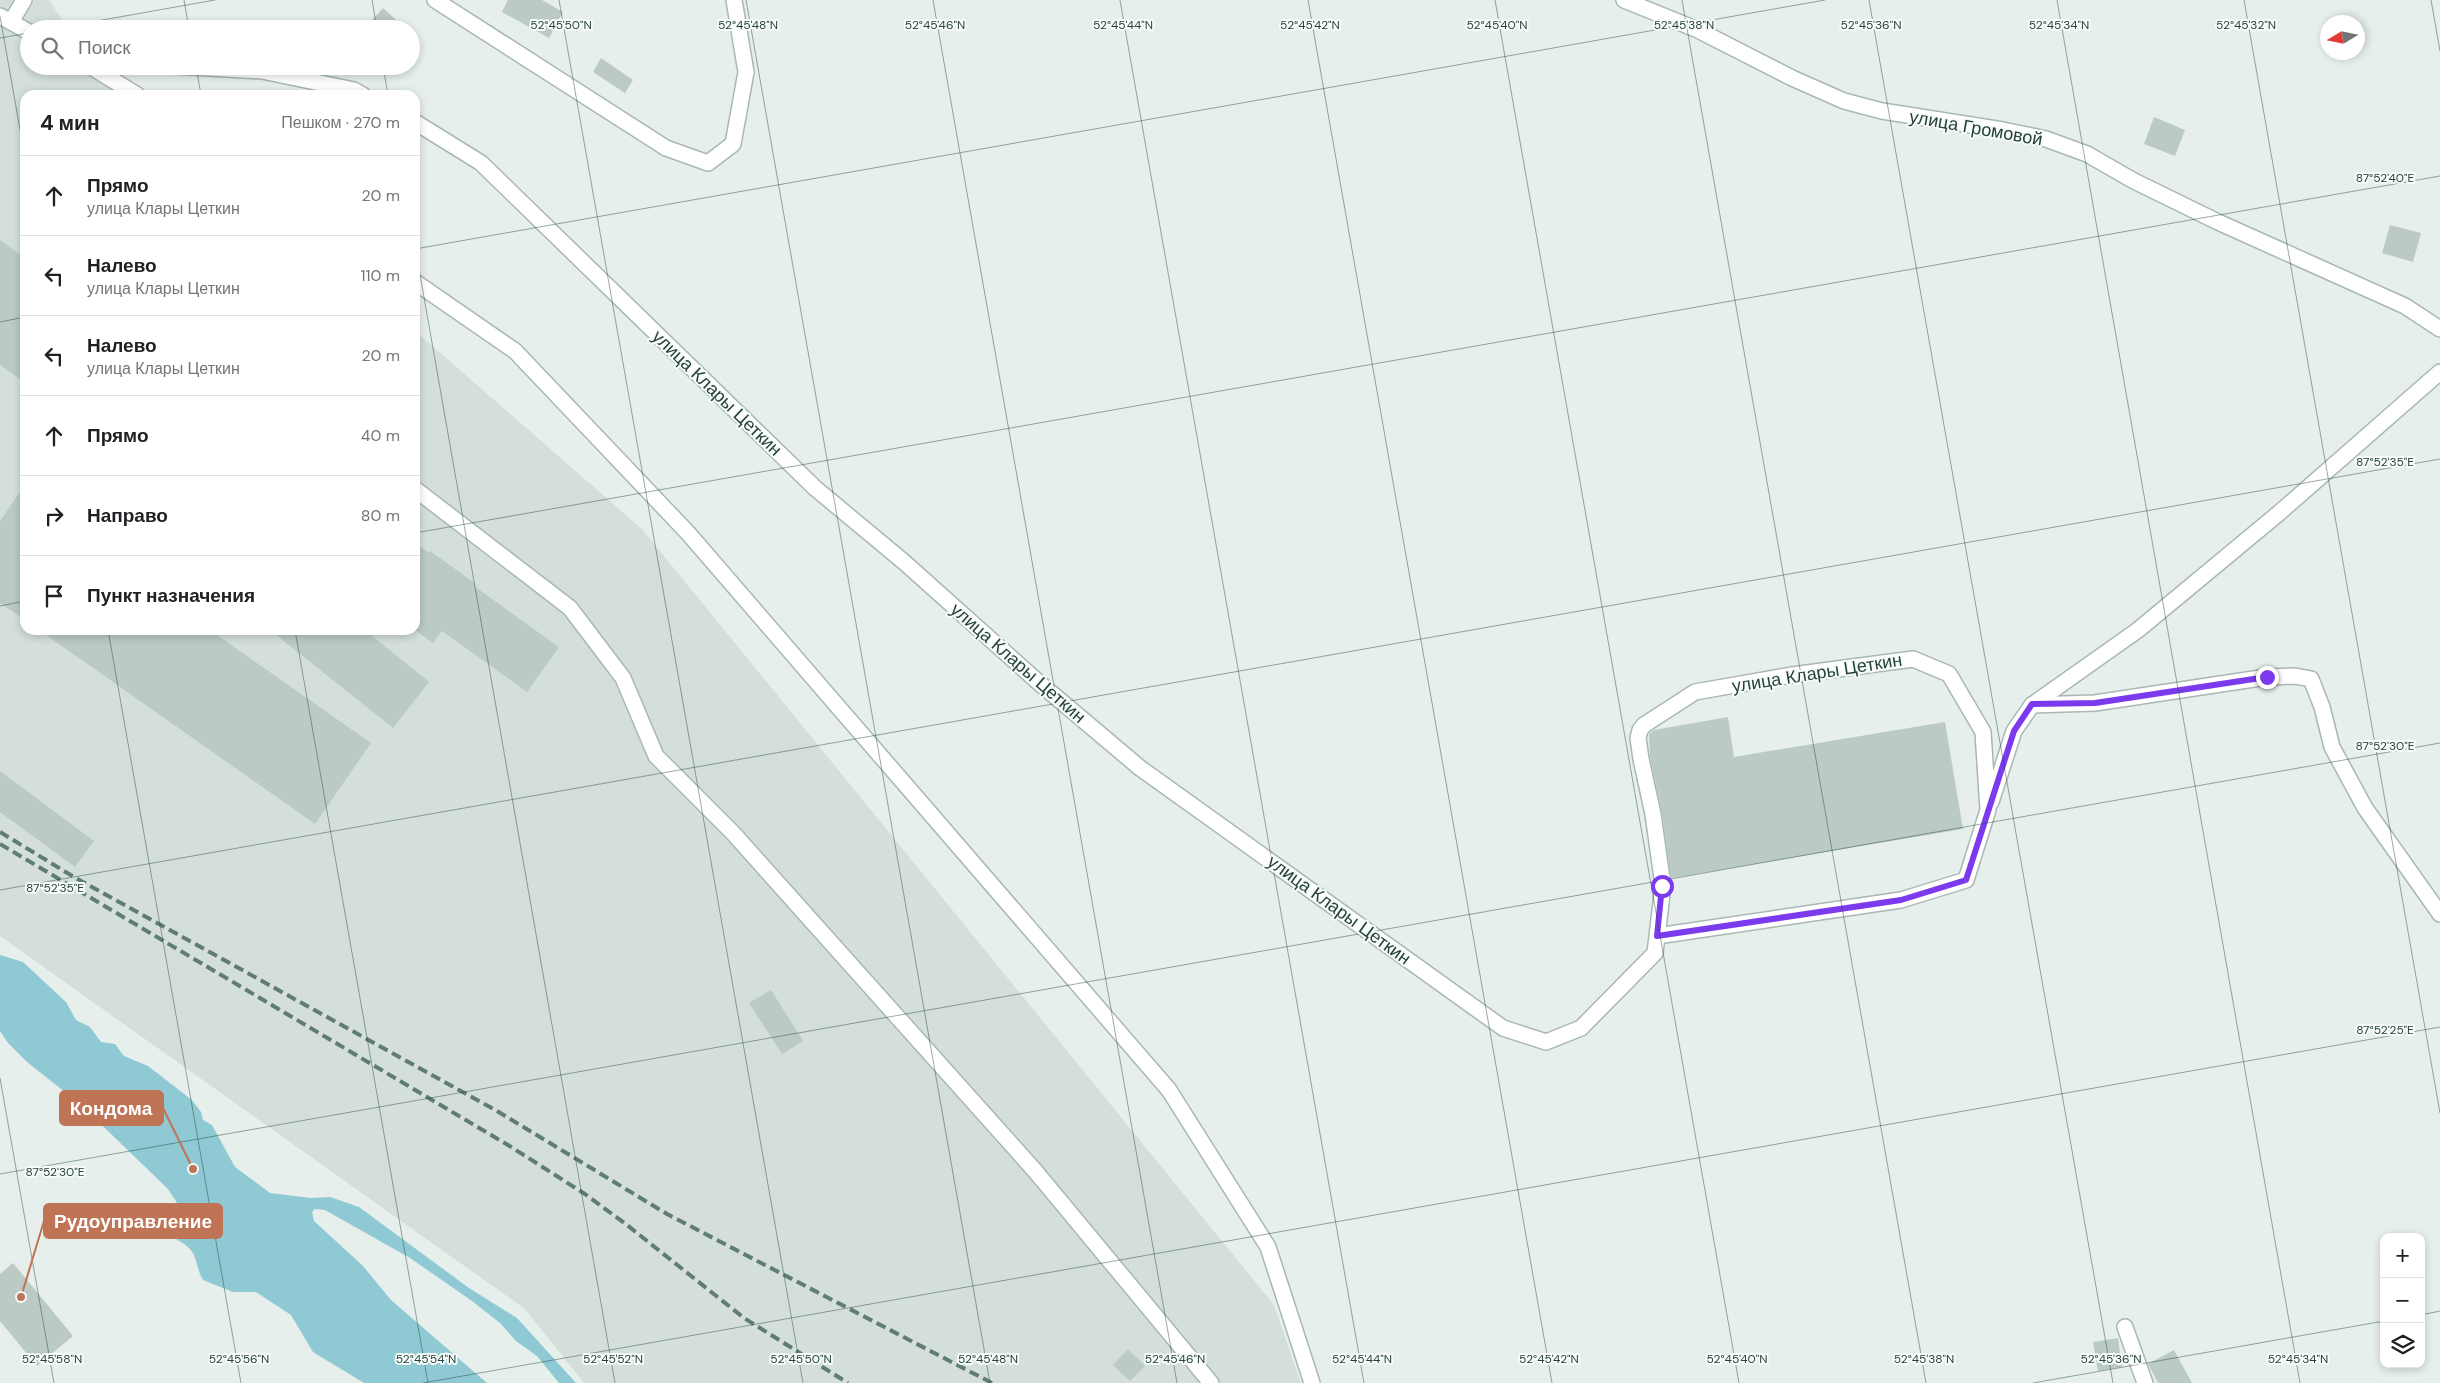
<!DOCTYPE html>
<html lang="ru">
<head>
<meta charset="utf-8">
<style>
  :root { --surface:#fff; --page:#f2f2f2; --text:#202124; --muted:#757577; --line:#e0e0e0 }
  body { margin:0; font-family:"DM Sans",sans-serif; background:var(--page); color:var(--text) }
  .controls { position:absolute; right:15px; bottom:15px; display:grid; overflow:hidden; border-radius:10px; box-shadow:0 2px 8px #0003 }
  .controls button { width:45px; height:45px; display:grid; place-items:center; padding:0; border:0; border-bottom:1px solid var(--line); background:var(--surface); color:var(--text); font:25px sans-serif }
  .compass { position:absolute; left:2320px; top:15px; width:45px; height:45px; border-radius:50%; background:var(--surface); box-shadow:0 2px 8px #0003; rotate:260deg }
  .stop { position:absolute; width:15px; height:15px; margin:-11px; border:4px solid #7c3aed; border-radius:50%; background:#fff }
  .stop.end { background:#7c3aed; border-color:#fff; box-shadow:0 1px 5px #0008 }
  .list { margin:0; padding:0; list-style:none }
  h2 { display:flex; justify-content:space-between; align-items:center; height:65px; margin:0; padding:0 20px; font-size:21px }
  h2 small { font-size:16px; font-weight:400; color:var(--muted) }
  .list li { display:grid; grid-template-columns:32px 1fr auto; gap:15px; align-items:center; box-sizing:border-box; height:80px; padding:0 20px; border-top:1px solid var(--line) }
  .list b { display:block; font-size:19px; white-space:nowrap }
  .list p { margin:0; font-size:16px; white-space:nowrap; color:var(--muted) }
  .list em { font-size:16px; font-style:normal; color:var(--muted) }
  .icon { flex:none; width:28px; height:28px; fill:none; stroke:currentColor; stroke-width:2; stroke-linecap:round; stroke-linejoin:round }
  .map { position:relative; flex:none; width:2440px; height:1383px; overflow:hidden }
  .search { position:absolute; background:var(--surface); box-shadow:0 2px 8px #0003; left:20px; top:20px; width:400px; height:55px; display:flex; align-items:center; gap:12px; box-sizing:border-box; padding:0 18px; border-radius:28px; color:var(--muted); font-size:19px }
  .panel { position:absolute; background:var(--surface); box-shadow:0 2px 8px #0003; left:20px; top:90px; width:400px; height:545px; border-radius:15px }
  .map>svg:first-child { display:block }
  .built { fill:#d4dfda }
  .water { fill:#8ec9d4 }
  .building { fill:#bbcac4 }
  .lines { fill:none; stroke-linecap:round; stroke-linejoin:round }
  .minor-casing { stroke:#a8b8b2; stroke-width:18 }
  .minor { stroke:#fff; stroke-width:15 }
  .rail { stroke:#5f7d75; stroke-width:4; stroke-dasharray:10 5; stroke-linecap:butt }
  .route { stroke:#7c3aed; stroke-width:6 }
  .ticks { fill:none; stroke:#24423a; stroke-width:1; stroke-opacity:0.45 }
  .labels { text-anchor:middle; dominant-baseline:central; stroke-width:4; stroke-linejoin:round; paint-order:stroke }
  .street-label { font-size:18px; fill:#24423a; stroke:#f7fbf9 }
  .ticks-label { font-size:12px; text-anchor:middle; fill:#24423a; stroke:#f7fbf9; stroke-width:4; stroke-linejoin:round; paint-order:stroke }
  .leader { fill:none; stroke:#c07456; stroke-width:2 }
  .callout-dot { fill:#c07456; stroke:#f7fbf9; stroke-width:2 }
  .callout { fill:#c07456; stroke:#c07456; stroke-width:2 }
  .callout-label { font-size:19px; text-anchor:middle; font-weight:bold; fill:#fff }
</style>
</head>
<body>
<div class="map">
<svg width="2440" height="1383" viewBox="0 0 2440 1383">
  <rect width="100%" height="100%" fill="#e6efeb"/>
  <path class="built" d="M0,0H49L68,29H29V66H108L142,95H25V630H415V331L642,529L1274,1305L1301,1383H584L525,1309L0,936Z"/>
  <path class="water" d="M0,955L23,962L66,1002L76,1020L90,1027L101,1042L115,1044L124,1056L148,1066L192,1100L201,1112L203,1120L212,1125L235,1167L270,1193L311,1198L330,1197L359,1207L469,1288L517,1318L576,1383H559L537,1356L516,1341L500,1323L472,1301L410,1258L325,1210L315,1209L312,1212L314,1221L363,1266L391,1300L487,1383H364L313,1352L291,1315L256,1292H233L203,1280C198,1272 197,1261 193,1253C186,1242 173,1239 164,1231L165,1221L173,1216L179,1206L168,1189L80,1104L27,1062L8,1043L0,1031Z"/>
  <g class="building">
    <path d="M508,0H542L563,12L549,38L502,12Z"/>
    <path d="M383,8L406,29H364Z"/>
    <path d="M601,58L633,80L625,93L593,72Z"/>
    <path d="M2154,117L2185,130L2175,156L2144,144Z"/>
    <path d="M2390,225L2421,233L2413,262L2382,253Z"/>
    <path d="M0,240L25,258V383L0,365Z"/>
    <path d="M25,485V620L0,603V521Z"/>
    <path d="M415,543L429,553L430,551L476,584L474,586L559,647L527,692L442,631L433,643L415,630Z"/>
    <path d="M39,630H210L371,743L315,824Z"/>
    <path d="M270,630H365L429,682L393,728Z"/>
    <path d="M1728,717L1734,757L1945,722L1963,829L1671,878L1662,813L1650,757L1649,734L1654,730Z"/>
    <path d="M0,771L94,841L75,867L0,812Z"/>
    <path d="M771,990L803,1041L782,1054L749,1003Z"/>
    <path d="M13,1263L73,1336L37,1366L0,1321V1274Z"/>
    <path d="M2118,1338L2122,1367L2098,1371L2093,1342Z"/>
    <path d="M1128,1349L1145,1366L1130,1381L1113,1365Z"/>
    <path d="M2174,1350L2192,1383H2158L2148,1364Z"/>
  </g>
  <g class="lines">
    <defs>
      <g id="minor">
        <path d="M435,0L666,148L708,163L733,144L746,72L734,0"/>
        <path d="M1624,0L1698,30L1792,78L1844,101L1882,111L2003,130L2046,139L2087,154L2134,181L2218,222L2405,306L2440,329"/>
        <path d="M0,16L29,32"/>
        <path d="M11,22L24,0"/>
        <path d="M90,66L137,95"/>
        <path d="M175,66L262,71L354,90L363,95"/>
        <path d="M415,122L481,163L815,488L904,562L1037,681L1140,768L1503,1028L1546,1042L1581,1028L1655,953L1663,886L1653,814L1641,759L1638,738L1640,730L1644,725L1695,692L1792,675L1913,659L1949,674L1983,732L1988,810L1966,880L1901,900L1657,936"/>
        <path d="M415,282L515,351L688,533L1169,1090L1268,1247L1312,1383"/>
        <path d="M415,489L570,608L623,678L656,756L733,833L1036,1172L1211,1383"/>
        <path d="M2032,705L2138,630L2279,513L2440,372"/>
        <path d="M1991,802L2014,731L2032,705L2095,703L2267,677L2295,676L2311,679L2322,707L2332,747L2365,808L2440,914"/>
        <path d="M2125,1327L2145,1383"/>
      </g>
    </defs>
    <use href="#minor" class="minor-casing"/>
    <use href="#minor" class="minor"/>
    <g class="rail">
      <path d="M0,832L74,877L497,1111L667,1214L992,1383"/>
      <path d="M0,844L508,1145L585,1194L627,1225L744,1318L848,1383"/>
    </g>
  </g>
  <g class="lines">
    <path class="route" d="M1662,886L1657,936L1901,900L1966,880L2014,731L2032,704L2095,703L2267,677"/>
  </g>
  <path class="ticks" d="M184,0L189,29M372,0L377,29M559,0L803,1383M746,0L990,1383M933,0L1177,1383M1120,0L1364,1383M1308,0L1552,1383M1495,0L1739,1383M1682,0L1926,1383M1869,0L2113,1383M2057,0L2300,1383M2244,0L2440,1113M2431,0L2440,51M0,16L25,158M52,29L215,0M0,38L29,33M196,66L201,95M383,66L388,95M415,246L615,1383M415,249L1825,0M0,322L25,317M415,533L2440,176M0,606L25,601M108,630L241,1383M295,630L428,1383M0,890L2440,459M0,1078L54,1383M0,1174L2440,743M2421,1315L2440,1311M423,1383L2440,1027M2033,1383L2384,1321"/>
  <g class="labels">
    <g class="street-label">
      <text transform="translate(1976 128) rotate(10)">улица Громовой</text>
      <text transform="translate(717 393) rotate(44)">улица Клары Цеткин</text>
      <text transform="translate(1018 663) rotate(41)">улица Клары Цеткин</text>
      <text transform="translate(1817 673) rotate(-9)">улица Клары Цеткин</text>
      <text transform="translate(1339 910) rotate(36)">улица Клары Цеткин</text>
    </g>
  </g>
  <g class="ticks-label">
    <text x="2246" y="29">52°45'32"N</text>
    <text x="561" y="29">52°45'50"N</text>
    <text x="748" y="29">52°45'48"N</text>
    <text x="935" y="29">52°45'46"N</text>
    <text x="1123" y="29">52°45'44"N</text>
    <text x="1310" y="29">52°45'42"N</text>
    <text x="1497" y="29">52°45'40"N</text>
    <text x="1684" y="29">52°45'38"N</text>
    <text x="1871" y="29">52°45'36"N</text>
    <text x="2059" y="29">52°45'34"N</text>
    <text x="2385" y="182">87°52'40"E</text>
    <text x="2385" y="466">87°52'35"E</text>
    <text x="2385" y="750">87°52'30"E</text>
    <text x="55" y="892">87°52'35"E</text>
    <text x="2385" y="1034">87°52'25"E</text>
    <text x="55" y="1176">87°52'30"E</text>
    <text x="52" y="1363">52°45'58"N</text>
    <text x="239" y="1363">52°45'56"N</text>
    <text x="426" y="1363">52°45'54"N</text>
    <text x="613" y="1363">52°45'52"N</text>
    <text x="801" y="1363">52°45'50"N</text>
    <text x="988" y="1363">52°45'48"N</text>
    <text x="1175" y="1363">52°45'46"N</text>
    <text x="1362" y="1363">52°45'44"N</text>
    <text x="1549" y="1363">52°45'42"N</text>
    <text x="1737" y="1363">52°45'40"N</text>
    <text x="1924" y="1363">52°45'38"N</text>
    <text x="2111" y="1363">52°45'36"N</text>
    <text x="2298" y="1363">52°45'34"N</text>
  </g>
  <path class="leader" d="M193 1169L163 1108M21 1297L44 1221"/>
  <g class="callout-dot">
    <circle cx="193" cy="1169" r="5"/>
    <circle cx="21" cy="1297" r="5"/>
  </g>
  <g class="callout">
    <rect x="60" y="1091" width="103" height="34" rx="5"/>
    <rect x="44" y="1204" width="178" height="34" rx="5"/>
  </g>
  <g class="callout-label">
    <text x="111" y="1115">Кондома</text>
    <text x="133" y="1228">Рудоуправление</text>
  </g>
</svg>
<div class="controls">
<button>+</button>
<button>−</button>
<button><svg class="icon" aria-label="layers" viewBox="0 0 24 24"><path d="M12 4l9 5-9 5-9-5zM3 14l9 5 9-5"/></svg></button>
</div>
<svg class="compass" viewBox="-18 -18 36 36"><path d="M0-13l5 13h-10z" fill="#e53935"/><path d="M0 13l5-13h-10z" fill="#757577"/></svg>
<div class="stop" style="left:1662px;top:886px"></div>
<div class="stop end" style="left:2267px;top:677px"></div>
<div class="search"><svg class="icon" aria-label="search" viewBox="0 0 24 24"><circle cx="10" cy="10" r="6"/><path d="M15 15l6 6"/></svg>Поиск</div>
<section class="panel">
<h2>4 мин<small>Пешком · 270 m</small></h2>
<ul class="list">
<li><svg class="icon" aria-label="ahead" viewBox="0 0 24 24"><path d="M12 20V5M6 11l6-6 6 6"/></svg><div><b>Прямо</b><p>улица Клары Цеткин</p></div><em>20 m</em></li>
<li><svg class="icon" aria-label="left" viewBox="0 0 24 24"><path d="M17 20v-9H6M10 6l-5 5 5 5"/></svg><div><b>Налево</b><p>улица Клары Цеткин</p></div><em>110 m</em></li>
<li><svg class="icon" aria-label="left" viewBox="0 0 24 24"><path d="M17 20v-9H6M10 6l-5 5 5 5"/></svg><div><b>Налево</b><p>улица Клары Цеткин</p></div><em>20 m</em></li>
<li><svg class="icon" aria-label="ahead" viewBox="0 0 24 24"><path d="M12 20V5M6 11l6-6 6 6"/></svg><div><b>Прямо</b></div><em>40 m</em></li>
<li><svg class="icon" aria-label="right" viewBox="0 0 24 24"><path d="M7 20v-9h11M14 6l5 5-5 5"/></svg><div><b>Направо</b></div><em>80 m</em></li>
<li><svg class="icon" aria-label="arrive" viewBox="0 0 24 24"><path d="M6 21V4h12l-3 4 3 4H6"/></svg><div><b>Пункт назначения</b></div></li>
</ul>
</section>
</div>
</body>
</html>
